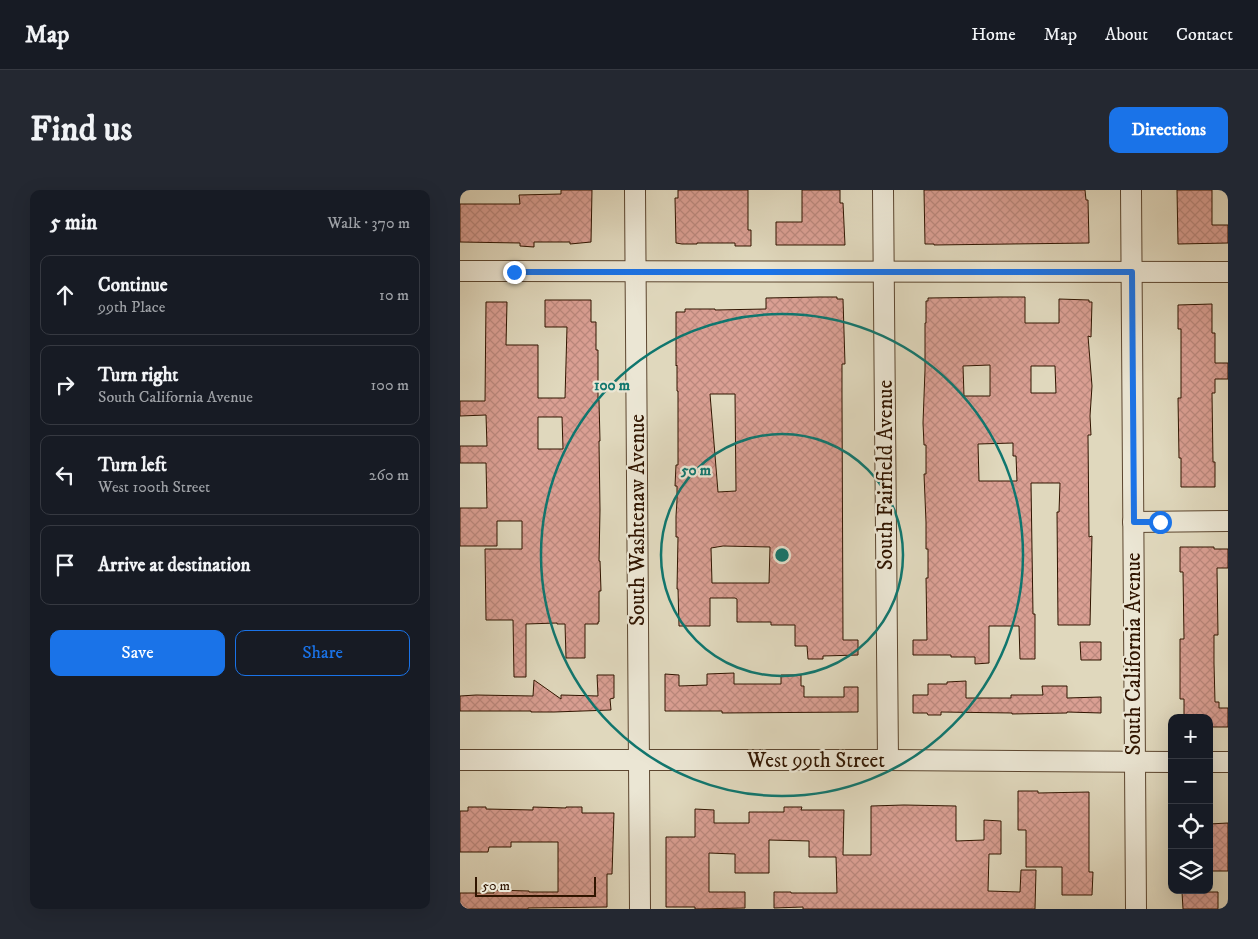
<!DOCTYPE html>
<html lang="en">
<head>
<meta charset="utf-8">
<style>
  :root { --surface:#171b24; --page:#242831; --text:#f1f3f6; --muted:#9ea1a6; --line:#363941; --accent:#1a73e8 }
  body { margin:0; font-family:"IM FELL DW Pica",serif; background:var(--page); color:var(--text) }
  .controls { position:absolute; right:15px; bottom:15px; display:grid; overflow:hidden; border-radius:10px; box-shadow:0 5px 20px #0002 }
  .controls button { width:45px; height:45px; display:grid; place-items:center; padding:0; border:0; border-bottom:1px solid var(--line); background:var(--surface); color:var(--text); font:25px sans-serif }
  .scale { position:absolute; left:15px; bottom:12px; width:121px; box-sizing:border-box; padding-left:5px; border:2px solid #301500; border-top:0; font-size:14px; line-height:18px; white-space:nowrap; color:#301500; -webkit-text-stroke:4px #ebe6d4; paint-order:stroke }
  .stop { position:absolute; width:15px; height:15px; margin:-11px; border:4px solid #1a73e8; border-radius:50%; background:#fff }
  .stop.end { background:#1a73e8; border-color:#fff; box-shadow:0 1px 5px #0008 }
  .list { margin:0; padding:0; list-style:none }
  h2 { display:flex; justify-content:space-between; align-items:center; height:65px; margin:0; padding:0 20px; font-size:21px }
  h2 small { font-size:16px; font-weight:400; color:var(--muted) }
  .list li { display:grid; grid-template-columns:32px 1fr auto; gap:15px; align-items:center; box-sizing:border-box; height:80px; margin:0 10px 10px; padding:0 10px; border:1px solid var(--line); border-radius:10px }
  .list b { display:block; font-size:19px; white-space:nowrap }
  .list p { margin:0; font-size:16px; white-space:nowrap; color:var(--muted) }
  .list em { font-size:16px; font-style:normal; color:var(--muted) }
  .actions { display:flex; gap:10px; padding:15px 20px }
  .actions a { flex:1; padding:11px 0; border:1px solid var(--accent); border-radius:10px; text-align:center; font-size:18px; color:var(--accent) }
  .actions .main { background:var(--accent); color:#fff }
  .icon { flex:none; width:28px; height:28px; fill:none; stroke:currentColor; stroke-width:2; stroke-linecap:round; stroke-linejoin:round }
  .map { position:relative; flex:none; width:768px; height:719px; overflow:hidden; border-radius:10px }
  header { display:flex; align-items:center; gap:30px; box-sizing:border-box; height:70px; padding:0 25px; background:var(--surface); border-bottom:1px solid var(--line) }
  header strong { font-size:24px }
  nav { display:flex; gap:28px; margin-inline-start:auto; font-size:18px }
  .intro { display:flex; align-items:center; justify-content:space-between; box-sizing:border-box; height:120px; padding:0 30px }
  h1 { margin:0; font-size:35px }
  .button { padding:12px 22px; border-radius:10px; background:var(--accent); color:#fff; font-size:18px; font-weight:700 }
  main { display:flex; gap:30px; padding:0 30px }
  aside { flex:1; background:var(--surface); border-radius:10px; box-shadow:0 5px 20px #0002 }
  .map>svg:first-child { display:block }
  .building { fill:url(#building-cross-hatch); stroke:#301500; fill-rule:evenodd }
  .lines { fill:none; stroke-linecap:round; stroke-linejoin:round }
  .minor-casing { stroke:#5c462f; stroke-width:22 }
  .minor { stroke:#ebe6d4; stroke-width:20 }
  .route { stroke:#1a73e8; stroke-width:6 }
  .ring { fill:none; stroke:#0f766e; stroke-width:2.5 }
  .labels { text-anchor:middle; dominant-baseline:central; stroke-width:4.5; stroke-linejoin:round; paint-order:stroke }
  .street-label { font-size:21px; fill:#301500; stroke:#ebe6d4 }
  .centre { fill:#0f766e; stroke:#ebe6d4; stroke-width:2.5 }
  .ring-label { font-size:15px; text-anchor:middle; font-weight:bold; fill:#0f766e; stroke:#ebe6d4; stroke-width:4.5; stroke-linejoin:round; paint-order:stroke }
</style>
</head>
<body>
<header>
<strong>Map</strong>
<nav><a>Home</a><a>Map</a><a>About</a><a>Contact</a></nav>
</header>
<div class="intro"><h1>Find us</h1><a class="button">Directions</a></div>
<main>
<aside>
<h2>5 min<small>Walk · 370 m</small></h2>
<ul class="list">
<li><svg class="icon" aria-label="ahead" viewBox="0 0 24 24"><path d="M12 20V5M6 11l6-6 6 6"/></svg><div><b>Continue</b><p>99th Place</p></div><em>10 m</em></li>
<li><svg class="icon" aria-label="right" viewBox="0 0 24 24"><path d="M7 20v-9h11M14 6l5 5-5 5"/></svg><div><b>Turn right</b><p>South California Avenue</p></div><em>100 m</em></li>
<li><svg class="icon" aria-label="left" viewBox="0 0 24 24"><path d="M17 20v-9H6M10 6l-5 5 5 5"/></svg><div><b>Turn left</b><p>West 100th Street</p></div><em>260 m</em></li>
<li><svg class="icon" aria-label="arrive" viewBox="0 0 24 24"><path d="M6 21V4h12l-3 4 3 4H6"/></svg><div><b>Arrive at destination</b></div></li>
</ul>
<div class="actions"><a class="main">Save</a><a>Share</a></div>
</aside>
<div class="map">
<svg width="768" height="719" viewBox="0 0 768 719">
  <defs>
    <pattern id="building-cross-hatch" width="8" height="8" patternUnits="userSpaceOnUse" patternTransform="scale(1.25)"><rect width="8" height="8" fill="#da9f93"/><path d="M0 0l8 8M0 8l8-8" fill="none" stroke="#bb887d"/></pattern>
  </defs>
  <rect width="100%" height="100%" fill="#e0d8bd"/>
  <filter id="stains"><feTurbulence type="fractalNoise" baseFrequency=".004" numOctaves="4"/><feColorMatrix values="0 0 0 0 .2 0 0 0 0 .09 0 0 0 0 .02 0 0 0 .5 -.17"/></filter>
  <radialGradient id="worn" r=".72"><stop offset=".6" stop-color="#630" stop-opacity="0"/><stop offset="1" stop-color="#630" stop-opacity=".3"/></radialGradient>
  <g class="building">
    <path d="M101,0H132L131,52L110,54V52H74V57L60,56V53L0,52V14H60L59,5L101,4Z"/>
    <path d="M218,0H288V40H291V56H275V53H237V54H222L216,53L215,8H218Z"/>
    <path d="M342,0H380V13H383L385,55H316V32H342Z"/>
    <path d="M464,0H625L626,10H628L629,53L474,55V54H465Z"/>
    <path d="M717,0H752V35H768V53L718,54Z"/>
    <path d="M359,107H377V109H383L385,174H382V204L383,450H398V465L363,466V469H348L347,456H335V435H311V432H277V409L275,408H250V436H219L218,399H217L218,347H216V326L217,310V296H215L216,275H218V201H217V175L216,176V122H225V119H255V120L306,119V108ZM250,204H275L276,301L258,302ZM263,356L310,357L309,393H252L251,358Z"/>
    <path d="M539,107H565V133H599V109L629,110V112H632L631,147L628,146L632,196L630,226L631,245H628L629,347L632,346L630,435H598L597,322H599L600,293H571L573,424H575V469H560L559,436H529V473L515,474V467H491V465H453V450H467L466,388H468V359H466V332L464,284H466V255H464L463,233L465,180V133H466V111H468V108ZM530,175V206H504L503,176ZM571,176H595L596,203H571ZM553,253V266H556L557,291H519L518,254Z"/>
    <path d="M85,110H131V132H136V160H138V210H139L140,251H139L140,320L139,371H140L141,401H139V432H138V434H125V468H106L105,434H97V433L66,434V487H54L53,430H26L25,359H62V331H37V356H0V318H27L26,273H0V256H27L26,225L0,226V211H25L26,112H47L46,155H78V208H105L107,137H85ZM78,227H102L103,259H78Z"/>
    <path d="M752,114V143H755V173H768V189H755V203H752L753,272H755V297H721V268H719L718,208H721V139H718V115Z"/>
    <path d="M720,357H754V359H768V378H757L758,445H754V473L755,512H759V518H768V537H749V528H724V509H720V449H724L723,382H720Z"/>
    <path d="M620,452H641V470H621Z"/>
    <path d="M274,483V494H321V485H341V496H344V507H384V497H398V522L262,523V521H205V484L219,485V496L247,495V484Z"/>
    <path d="M137,485H154V508L150,509L151,520L94,522H71V521H0V506L16,505L73,506L74,490L101,509V505L138,506Z"/>
    <path d="M506,491V508H551V505H583L582,496H607V508L641,507V523L607,522V523L552,524V523L481,522V525H468L467,523H453V505H468V494H487V492Z"/>
    <path d="M558,601H578V603L629,602V682H633L632,705H602V677H566V640H558Z"/>
    <path d="M444,615L496,616V651L524,650V630L541,631V664H529L528,701L560,702L561,680H576L575,719H343V717L314,718V702H331V703H377L376,667H349V651L309,650V683H275V664L249,663V702H285V718L235,719V717H206V647H235V619L254,620V633H289V622H324V617H342L341,620H384L383,665H411V616Z"/>
    <path d="M8,617H26V619L73,620V617L106,618V617H122V623H154L152,684H147V717L68,718V719H0V703H34V700L69,701V702H98V652H51V657H29L28,662H0V621H8Z"/>
    <path d="M768,633V681H749V634Z"/>
    <path d="M722,702H758V719H723Z"/>
  </g>
  <g class="lines">
    <defs>
      <g id="minor">
        <path d="M175,0L180,719"/>
        <path d="M423,0L428,570"/>
        <path d="M671,0L676,719"/>
        <path d="M0,81L768,82"/>
        <path d="M673,332L768,331"/>
        <path d="M0,570H428L712,572"/>
        <path d="M749,572H768"/>
      </g>
    </defs>
    <use href="#minor" class="minor-casing"/>
    <use href="#minor" class="minor"/>
  </g>
  <g class="lines">
    <path class="route" d="M54,82H672L674,332H700"/>
  </g>
  <g class="ring">
    <circle cx="322" cy="365" r="121"/>
    <circle cx="322" cy="365" r="241"/>
  </g>
  <g class="labels">
    <g class="street-label">
      <text transform="translate(426 285) rotate(-90)">South Fairfield Avenue</text>
      <text transform="translate(178 330) rotate(-90)">South Washtenaw Avenue</text>
      <text transform="translate(674 464) rotate(-90)">South California Avenue</text>
      <text x="356" y="571">West 99th Street</text>
    </g>
  </g>
  <circle cx="322" cy="365" r="8" class="centre"/>
  <g class="ring-label">
    <text x="152" y="200">100 m</text>
    <text x="236" y="285">50 m</text>
  </g>
  <rect width="100%" height="100%" filter="url(#stains)"/>
  <rect width="100%" height="100%" fill="url(#worn)"/>
</svg>
<div class="controls">
<button>+</button>
<button>−</button>
<button><svg class="icon" aria-label="locate" viewBox="0 0 24 24"><circle cx="12" cy="12" r="6"/><path d="M12 2v4M12 18v4M2 12h4M18 12h4"/></svg></button>
<button><svg class="icon" aria-label="layers" viewBox="0 0 24 24"><path d="M12 4l9 5-9 5-9-5zM3 14l9 5 9-5"/></svg></button>
</div>
<div class="scale">50 m</div>
<div class="stop" style="left:700px;top:332px"></div>
<div class="stop end" style="left:54px;top:82px"></div>
</div>
</main>
</body>
</html>
